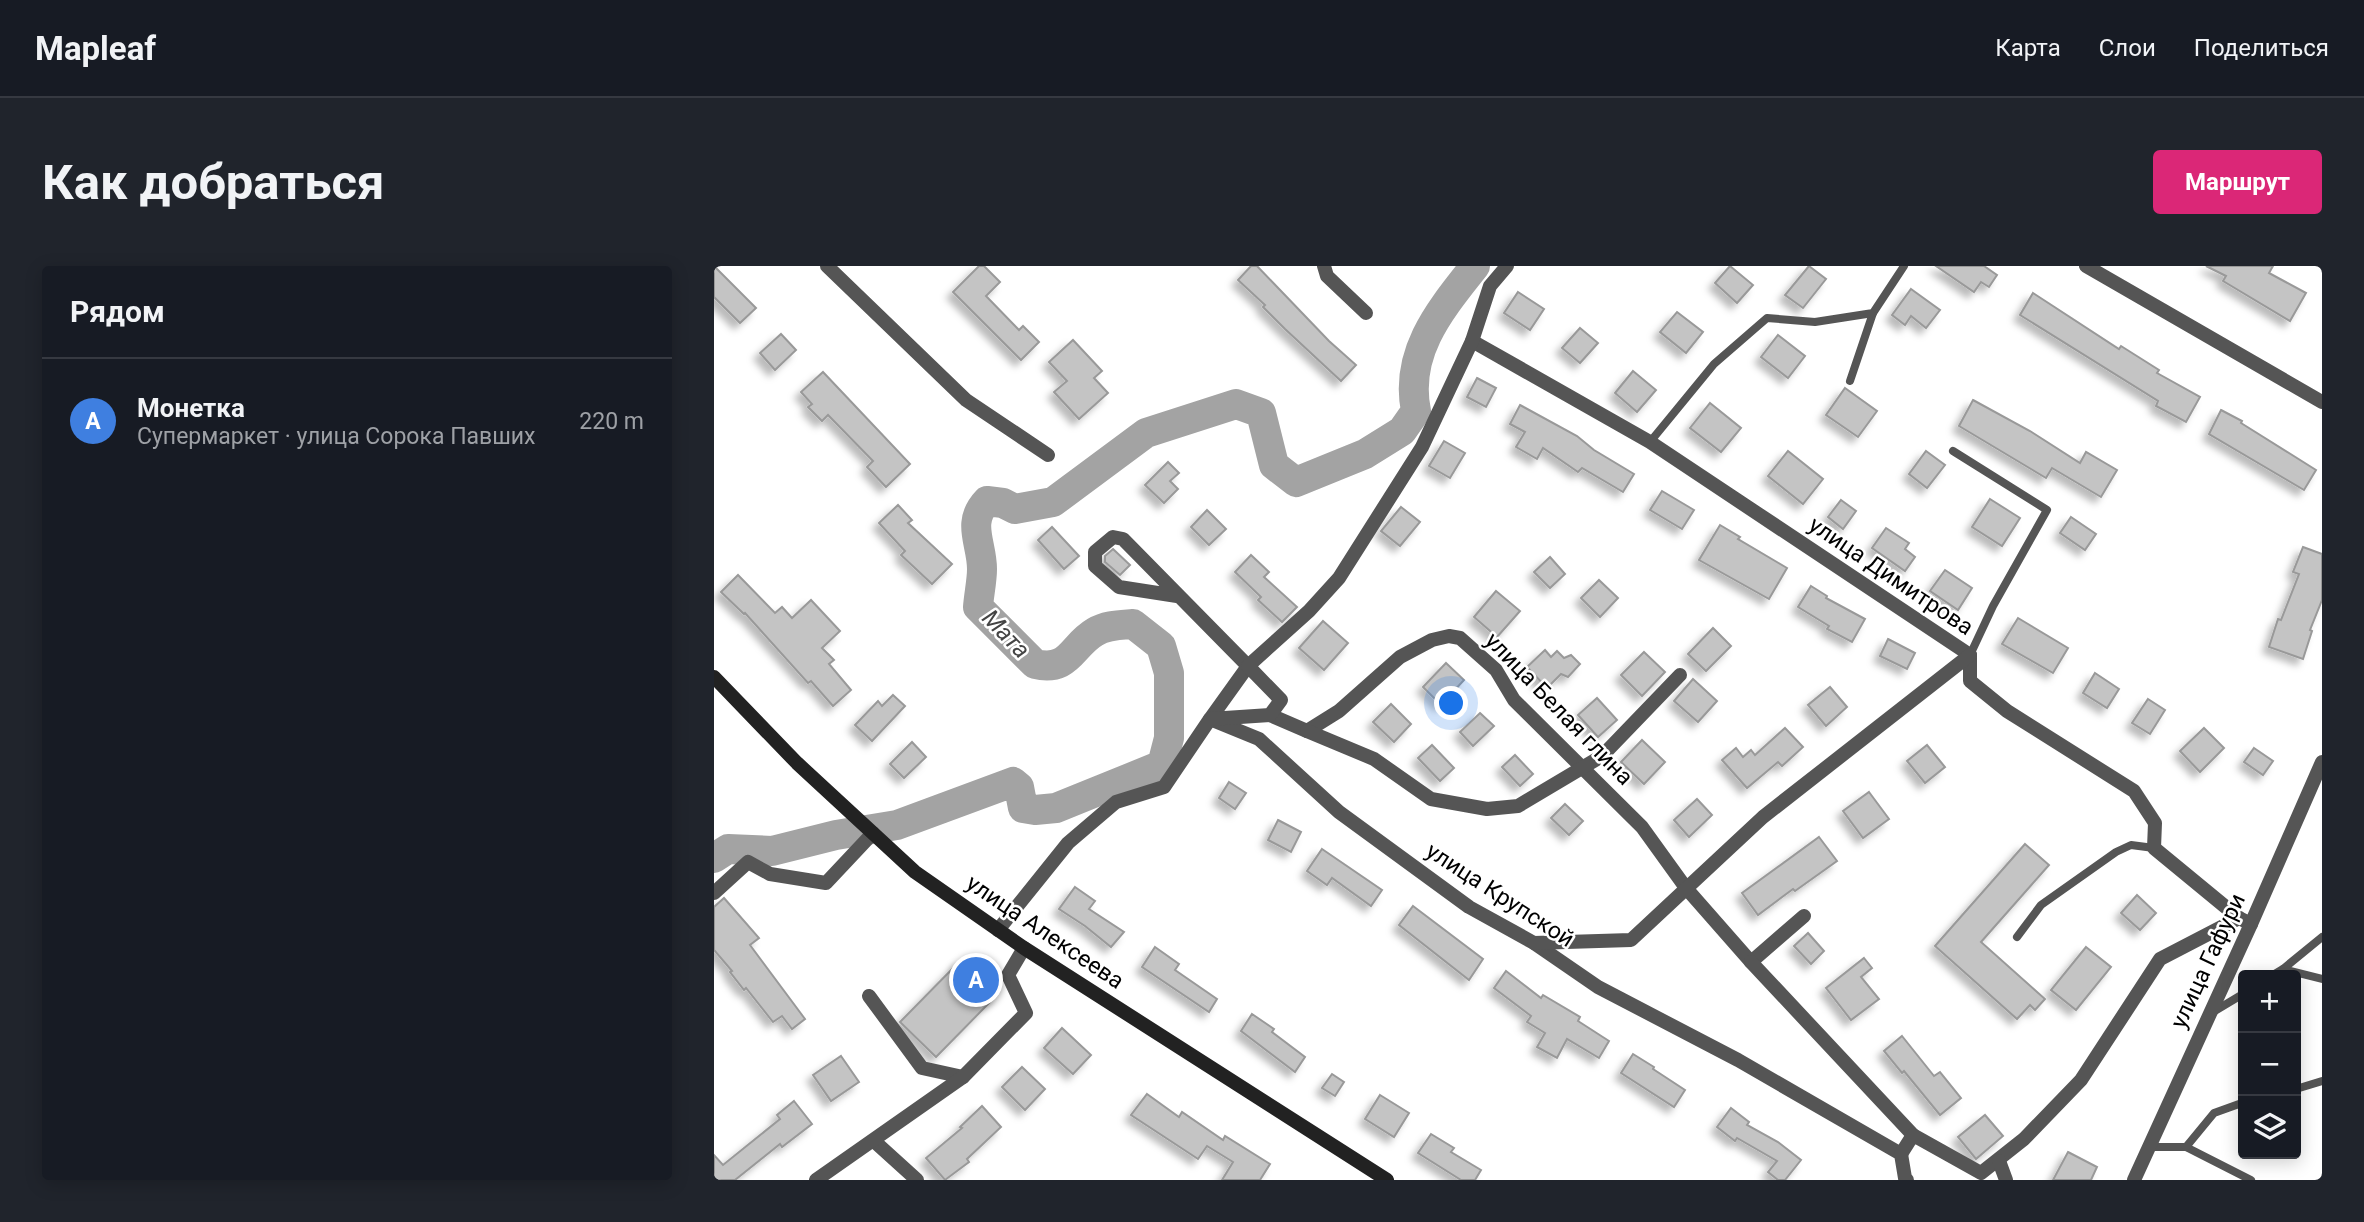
<!DOCTYPE html>
<html lang="ru">
<head>
<meta charset="utf-8">
<style>
  :root { --surface:#171b24; --page:#20242c; --text:#f1f3f6; --muted:#9ea1a6; --line:#363941; --accent:#db2777 }
  body { margin:0; font-family:Roboto,sans-serif; background:var(--page); color:var(--text) }
  .controls { position:absolute; right:21px; bottom:21px; display:grid; overflow:hidden; border-radius:7px; box-shadow:0 4px 18px #0003 }
  .controls button { width:63px; height:63px; display:grid; place-items:center; padding:0; border:0; border-bottom:2px solid var(--line); background:var(--surface); color:var(--text); font:35px sans-serif }
  .you { position:absolute; left:738px; top:438px; width:24px; height:24px; margin:-18px; border:5px solid #fff; border-radius:50%; background:#1a73e8; box-shadow:0 0 0 10px #1a73e833 }
  .badge { display:grid; place-items:center; width:46px; height:46px; border-radius:50%; background:var(--accent); color:#fff; font-size:23px; font-weight:700 }
  .pin { position:absolute; translate:-50% -50%; border:4px solid #fff; box-shadow:0 2px 7px #0006 }
  .list { margin:0; padding:0; list-style:none }
  h2 { display:flex; justify-content:space-between; align-items:center; height:91px; margin:0; padding:0 28px; font-size:30px }
  h2 small { font-size:23px; font-weight:400; color:var(--muted) }
  .list li { display:grid; grid-template-columns:46px 1fr auto; gap:21px; align-items:center; box-sizing:border-box; height:126px; padding:0 28px; border-top:2px solid var(--line) }
  .list b { display:block; font-size:26px; white-space:nowrap }
  .list p { margin:0; font-size:23px; white-space:nowrap; color:var(--muted) }
  .list em { font-size:23px; font-style:normal; color:var(--muted) }
  .icon { flex:none; width:38px; height:38px; fill:none; stroke:currentColor; stroke-width:2; stroke-linecap:round; stroke-linejoin:round }
  .map { position:relative; flex:none; width:1608px; height:914px; overflow:hidden; border-radius:7px }
  header { display:flex; align-items:center; gap:42px; box-sizing:border-box; height:98px; padding:0 35px; background:var(--surface); border-bottom:2px solid var(--line) }
  header strong { font-size:33px }
  nav { display:flex; gap:38px; margin-inline-start:auto; font-size:24px }
  .intro { display:flex; align-items:center; justify-content:space-between; box-sizing:border-box; height:168px; padding:0 42px }
  h1 { margin:0; font-size:49px }
  .button { padding:18px 32px; border-radius:7px; background:var(--accent); color:#fff; font-size:24px; font-weight:700 }
  main { display:flex; gap:42px; padding:0 42px }
  aside { flex:1; background:var(--surface); border-radius:7px; box-shadow:0 4px 18px #0003 }
  .map>svg:first-child { display:block }
  .lines { fill:none; stroke-linecap:round; stroke-linejoin:round }
  .river { stroke:#a3a3a3; stroke-width:30 }
  .building { fill:#c4c4c4; stroke:#999; stroke-width:2; filter:url(#shadow) }
  .lane { stroke:#555; stroke-width:8 }
  .street { stroke:#555; stroke-width:14 }
  .secondary { stroke:#222; stroke-width:14 }
  .labels { text-anchor:middle; dominant-baseline:central; stroke-width:5; stroke-linejoin:round; paint-order:stroke }
  .street-label { font-size:23px; fill:#000; stroke:#fff }
  .water-label { font-size:24px; font-style:italic; fill:#444; stroke:#fff }
</style>
</head>
<body>
<header>
<strong>Mapleaf</strong>
<nav><a>Карта</a><a>Слои</a><a>Поделиться</a></nav>
</header>
<div class="intro"><h1>Как добраться</h1><a class="button">Маршрут</a></div>
<main>
<aside>
<h2>Рядом<small></small></h2>
<ul class="list">
<li><span class="badge" style="background:#3f7fe0">A</span><div><b>Монетка</b><p>Супермаркет · улица Сорока Павших</p></div><em>220 m</em></li>
</ul>
</aside>
<div class="map">
<svg width="1608" height="914" viewBox="0 0 1608 914">
  <defs>
    <filter id="shadow"><feDropShadow dx="-6" dy="6" stdDeviation="3.5" flood-color="#0004"/></filter>
  </defs>
  <rect width="100%" height="100%" fill="#fff"/>
  <g class="lines">
    <path class="river" d="M0,592L14,583L58,585L122,569L183,559L299,516L305,521L309,542L321,544L342,542L448,499L455,472V407L447,380L419,358C407,359 392,359 381,366C357,380 356,406 321,398L264,341C265,328 268,315 268,303C268,277 252,257 273,235L289,237L301,243L339,236L432,167L522,138L547,147L560,199L582,216L651,188L688,165L702,145C690,86 727,43 761,0"/>
  </g>
  <g class="building">
    <path d="M0,0L42,42L26,57L0,31Z"/>
    <path d="M265,0H270L286,16L272,30L305,64L309,60L325,76L307,94L239,26Z"/>
    <path d="M537,0H543L615,75L642,99L627,115L571,63L549,41L551,39L524,14Z"/>
    <path d="M1016,0L1039,19L1023,37L1001,17Z"/>
    <path d="M1095,0L1112,13L1089,42L1071,29Z"/>
    <path d="M1222,0H1270L1283,9L1275,21L1267,16L1260,26Z"/>
    <path d="M1492,0H1559L1555,7L1592,27L1576,55L1509,15L1512,10Z"/>
    <path d="M1197,23L1226,44L1212,62L1197,50L1191,59L1178,49Z"/>
    <path d="M804,26L830,43L816,64L790,47Z"/>
    <path d="M1319,27L1405,83L1407,80L1445,104L1443,107L1486,131L1472,156L1442,140L1444,135L1306,49Z"/>
    <path d="M963,46L989,66L972,87L946,66Z"/>
    <path d="M866,62L884,77L866,97L848,82Z"/>
    <path d="M67,68L82,84L61,104L46,87Z"/>
    <path d="M1064,69L1091,90L1074,112L1047,91Z"/>
    <path d="M359,74L388,105L380,112L394,127L365,153L340,126L353,115L335,96Z"/>
    <path d="M919,105L942,124L923,146L901,127Z"/>
    <path d="M109,106L196,198L172,221L153,201L159,195L114,149L108,155L94,141L98,138L87,126Z"/>
    <path d="M763,112L782,122L772,141L753,131Z"/>
    <path d="M1131,122L1163,145L1144,171L1112,149Z"/>
    <path d="M1259,134L1316,165L1366,197L1372,186L1403,204L1387,231L1338,202L1332,212L1245,160Z"/>
    <path d="M996,137L1027,162L1007,186L976,162Z"/>
    <path d="M806,139L863,170L880,184L920,208L909,226L868,202L864,206L829,182L823,193L802,181L811,166L796,158Z"/>
    <path d="M1507,144L1528,155L1527,157L1602,204L1590,224L1495,168Z"/>
    <path d="M730,175L751,187L736,212L715,200Z"/>
    <path d="M1074,185L1109,213L1089,238L1054,210Z"/>
    <path d="M1212,185L1231,199L1213,222L1195,208Z"/>
    <path d="M454,196L465,207L456,215L464,223L450,237L431,219Z"/>
    <path d="M948,225L980,244L968,263L936,244Z"/>
    <path d="M1276,233L1306,252L1288,280L1258,261Z"/>
    <path d="M1127,234L1142,245L1129,263L1114,251Z"/>
    <path d="M184,239L198,254L194,257L238,298L218,318L187,289L191,285L165,257Z"/>
    <path d="M687,241L706,256L686,280L667,265Z"/>
    <path d="M493,244L512,263L495,279L477,261Z"/>
    <path d="M1357,251L1382,268L1371,284L1346,267Z"/>
    <path d="M1006,259L1026,271L1024,273L1073,302L1055,333L985,294Z"/>
    <path d="M338,261L365,290L350,303L324,274Z"/>
    <path d="M1172,262L1195,277L1191,283L1201,291L1191,305L1158,282Z"/>
    <path d="M1589,281L1608,288V334L1596,364L1598,365L1589,393L1555,381L1564,353L1567,354L1585,308L1579,306Z"/>
    <path d="M399,283L416,299L406,309L391,296V290Z"/>
    <path d="M537,289L555,306L550,311L583,341L568,356L544,334L547,331L521,306Z"/>
    <path d="M836,291L851,308L836,322L820,306Z"/>
    <path d="M1231,304L1258,322L1244,344L1216,325Z"/>
    <path d="M24,309L61,347L68,341L78,352L97,334L126,365L108,382L120,394L115,398L137,424L119,440L97,415L94,417L31,347L30,348L7,326Z"/>
    <path d="M885,314L904,332L886,351L867,332Z"/>
    <path d="M1097,320L1113,330L1112,332L1151,353L1138,376L1113,363L1115,360L1084,341Z"/>
    <path d="M782,325L806,345L783,371L760,351Z"/>
    <path d="M1304,352L1354,382L1339,407L1288,378Z"/>
    <path d="M609,355L634,377L610,404L585,382Z"/>
    <path d="M999,362L1017,380L992,405L974,388Z"/>
    <path d="M1174,373L1201,387L1193,403L1166,390Z"/>
    <path d="M831,384L837,391L843,385L850,392L857,389L866,398L854,411L847,408L833,422L813,401Z"/>
    <path d="M930,386L951,406L928,430L907,409Z"/>
    <path d="M732,397L750,414L727,439L709,421Z"/>
    <path d="M1381,407L1405,423L1393,442L1369,427Z"/>
    <path d="M979,413L1003,435L984,456L960,435Z"/>
    <path d="M1116,421L1133,441L1112,460L1094,439Z"/>
    <path d="M179,429L191,440L158,475L141,459L164,435L168,440Z"/>
    <path d="M883,432L903,454L884,471L864,449Z"/>
    <path d="M1434,433L1451,444L1436,468L1418,457Z"/>
    <path d="M677,438L697,458L680,476L659,456Z"/>
    <path d="M766,447L780,460L759,480L746,466Z"/>
    <path d="M1071,462L1089,481L1068,500L1064,496L1033,522L1008,494L1022,482L1029,491L1037,484L1041,489Z"/>
    <path d="M1490,462L1510,482L1486,506L1466,485Z"/>
    <path d="M928,474L951,496L930,518L907,496Z"/>
    <path d="M198,476L212,491L190,512L176,498Z"/>
    <path d="M718,479L740,502L726,515L704,492Z"/>
    <path d="M1213,479L1231,501L1211,517L1193,495Z"/>
    <path d="M1540,482L1559,495L1549,509L1530,496Z"/>
    <path d="M801,489L819,508L806,520L788,501Z"/>
    <path d="M515,516L532,527L521,543L505,532Z"/>
    <path d="M1155,526L1175,553L1149,572L1129,545Z"/>
    <path d="M983,533L998,549L975,571L960,554Z"/>
    <path d="M851,538L869,555L855,569L837,552Z"/>
    <path d="M564,554L587,566L577,586L554,574Z"/>
    <path d="M1105,571L1123,595L1081,625L1079,623L1044,649L1028,627Z"/>
    <path d="M1311,578L1335,599L1267,676L1331,733L1321,744L1316,739L1303,753L1221,680Z"/>
    <path d="M608,583L668,624L657,640L618,612L613,619L593,605Z"/>
    <path d="M361,621L381,635L375,643L410,666L397,681L371,660L345,643Z"/>
    <path d="M1423,629L1442,647L1426,664L1407,647Z"/>
    <path d="M10,632L45,672L36,679L91,753L78,763L68,750L59,756L32,722L30,724L16,706L18,705L0,684V641Z"/>
    <path d="M699,640L769,693L755,714L685,659Z"/>
    <path d="M1094,667L1110,685L1097,698L1080,680Z"/>
    <path d="M441,681L465,698L461,704L503,733L495,746L428,701Z"/>
    <path d="M1372,681L1397,701L1362,744L1337,724Z"/>
    <path d="M1150,692L1158,702L1147,711L1165,733L1137,754L1112,722Z"/>
    <path d="M247,694L283,729L222,791L186,756Z"/>
    <path d="M792,705L827,732L829,729L866,751L864,755L895,775L885,792L853,773L843,792L823,781L831,767L813,756L817,750L780,722Z"/>
    <path d="M538,748L560,763L558,766L591,791L581,806L527,765Z"/>
    <path d="M348,762L377,789L359,808L330,782Z"/>
    <path d="M1188,770L1220,810L1226,806L1247,832L1226,849L1190,805L1188,807L1170,785Z"/>
    <path d="M919,788L940,801L939,803L971,824L960,841L907,807Z"/>
    <path d="M127,790L145,816L117,835L99,809Z"/>
    <path d="M308,801L331,823L311,844L288,821Z"/>
    <path d="M618,808L630,816L621,830L608,822Z"/>
    <path d="M433,828L465,851L468,846L509,874L511,870L556,898L546,914H508L519,896L493,880L484,893L417,849Z"/>
    <path d="M666,829L695,847L680,871L651,853Z"/>
    <path d="M80,835L98,858L68,881L66,878L21,914H0V889L9,899L66,853L63,849Z"/>
    <path d="M268,840L287,861L253,893L255,896L231,914L212,892L248,862L246,861Z"/>
    <path d="M1017,842L1035,856L1033,859L1064,876L1087,894L1071,914H1064L1054,906L1063,895L1023,872L1021,875L1003,861Z"/>
    <path d="M1271,849L1289,870L1262,893L1244,871Z"/>
    <path d="M717,868L740,882L737,886L767,904L761,914H747L704,887Z"/>
    <path d="M1354,886L1383,901L1377,914H1339Z"/>
  </g>
  <g class="lines">
    <g class="lane">
      <path d="M1136,115L1159,47"/>
      <path d="M936,176L1000,98L1053,52L1101,56L1159,47L1190,0"/>
      <path d="M1239,185L1333,244L1279,340L1256,389"/>
      <path d="M1303,671L1327,639L1402,586L1417,579L1440,582"/>
      <path d="M1569,703L1608,671"/>
      <path d="M1559,709L1569,703L1608,713"/>
      <path d="M1499,746L1529,728"/>
      <path d="M1582,823L1608,815"/>
      <path d="M1435,881H1472L1537,914"/>
      <path d="M1472,881L1500,847L1525,838L1529,841"/>
    </g>
    <g class="street">
      <path d="M113,0L252,134L334,189"/>
      <path d="M610,0L613,10L652,47"/>
      <path d="M1372,0L1608,136"/>
      <path d="M758,75L936,176L1256,389V415L1293,445L1420,525L1441,557L1440,582L1525,652L1537,658"/>
      <path d="M463,330L405,321L381,300V286L399,271L409,273L534,400L496,453L545,473L625,546L755,641L820,677L884,721L1024,794L1187,888L1191,912L1193,914"/>
      <path d="M556,449L593,465L625,445L686,391L718,374L735,370L746,372L782,404L800,434L928,561L972,622L1037,696L1090,650"/>
      <path d="M593,465L660,493L717,533L773,543L804,540L888,490L966,409"/>
      <path d="M0,627L34,596L56,608L112,617L159,567"/>
      <path d="M284,664L354,577L402,536L450,521L496,453L556,449L567,434L534,400L595,345L625,312L708,181L758,75L776,20L793,0"/>
      <path d="M820,677L917,674L1049,551L1256,389"/>
      <path d="M1037,696L1199,869"/>
      <path d="M155,730L208,802L249,811"/>
      <path d="M160,875L203,914"/>
      <path d="M1187,888L1199,869L1267,907L1310,873L1367,814L1446,693L1525,652"/>
      <path d="M1285,895L1292,914"/>
      <path d="M102,914L249,811L312,747L294,709L310,682"/>
      <path d="M1420,914L1537,658L1608,496"/>
    </g>
    <path class="secondary" d="M0,411L83,497L201,606L310,682L673,914"/>
  </g>
  <g class="labels">
    <g class="street-label">
      <text transform="translate(1177 310) rotate(34)">улица Димитрова</text>
      <text transform="translate(845 443) rotate(46)">улица Белая глина</text>
      <text transform="translate(786 629) rotate(33)">улица Крупской</text>
      <text transform="translate(331 666) rotate(34)">улица Алексеева</text>
      <text transform="translate(1494 695) rotate(-65)">улица Гафури</text>
    </g>
    <g class="water-label">
      <text transform="translate(292 368) rotate(46)">Мата</text>
    </g>
  </g>
</svg>
<div class="controls">
<button>+</button>
<button>−</button>
<button><svg class="icon" aria-label="layers" viewBox="0 0 24 24"><path d="M12 4l9 5-9 5-9-5zM3 14l9 5 9-5"/></svg></button>
</div>
<div class="you"></div>
<div class="pin badge" style="left:262px;top:714px;background:#3f7fe0">A</div>
</div>
</main>
</body>
</html>
